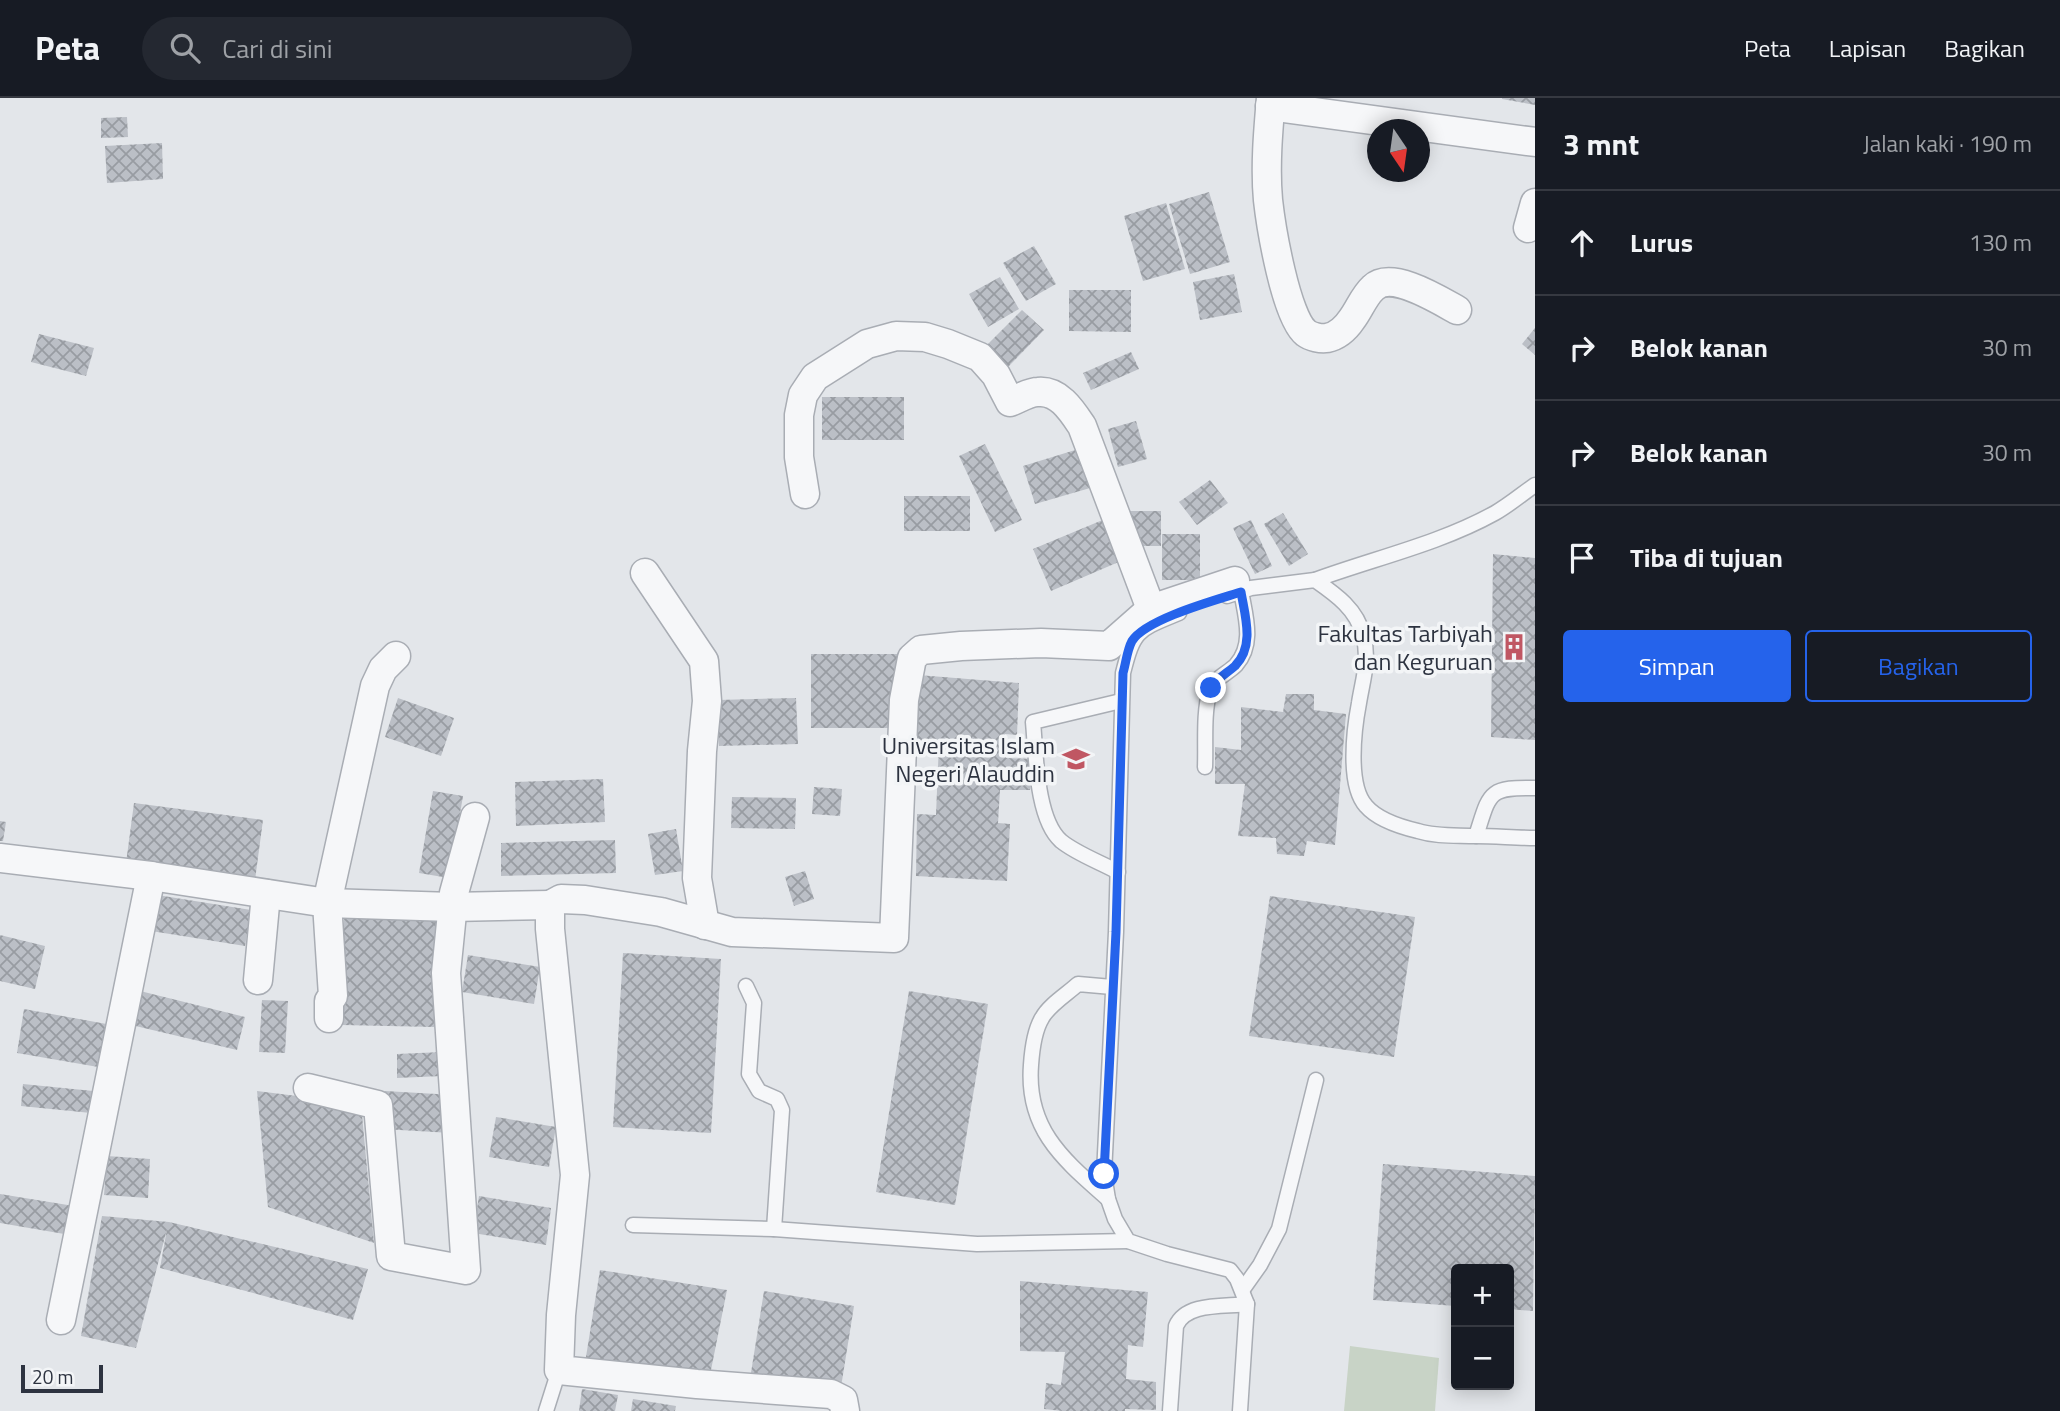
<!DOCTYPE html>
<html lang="id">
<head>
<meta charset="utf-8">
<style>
  :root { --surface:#171b24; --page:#242831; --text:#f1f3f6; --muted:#9ea1a6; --line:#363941; --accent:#2563eb }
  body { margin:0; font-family:"Titillium Web",sans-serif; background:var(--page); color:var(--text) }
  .controls { position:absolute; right:21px; bottom:21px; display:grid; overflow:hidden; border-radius:7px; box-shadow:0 4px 18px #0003 }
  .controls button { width:63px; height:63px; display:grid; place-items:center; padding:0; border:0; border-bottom:2px solid var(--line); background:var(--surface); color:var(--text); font:35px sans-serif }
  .compass { position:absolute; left:1367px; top:21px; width:63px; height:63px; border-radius:50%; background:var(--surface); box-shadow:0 4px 18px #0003; rotate:167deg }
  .scale { position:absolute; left:21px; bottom:18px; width:82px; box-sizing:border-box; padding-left:7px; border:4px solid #2d3340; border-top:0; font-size:19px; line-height:24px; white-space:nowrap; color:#2d3340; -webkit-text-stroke:5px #f3f5f7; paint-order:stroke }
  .stop { position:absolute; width:21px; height:21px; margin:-16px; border:5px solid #2563eb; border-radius:50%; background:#fff }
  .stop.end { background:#2563eb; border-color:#fff; box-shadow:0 2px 7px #0008 }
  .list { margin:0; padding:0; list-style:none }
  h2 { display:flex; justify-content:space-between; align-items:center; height:91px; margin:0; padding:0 28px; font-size:30px }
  h2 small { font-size:23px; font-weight:400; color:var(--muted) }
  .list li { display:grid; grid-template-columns:46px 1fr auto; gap:21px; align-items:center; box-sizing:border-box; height:105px; padding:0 28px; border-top:2px solid var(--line) }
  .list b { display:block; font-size:26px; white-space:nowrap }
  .list em { font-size:23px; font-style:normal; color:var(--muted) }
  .actions { display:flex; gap:14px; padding:21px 28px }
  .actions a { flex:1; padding:16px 0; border:2px solid var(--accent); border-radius:7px; text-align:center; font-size:24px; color:var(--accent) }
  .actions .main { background:var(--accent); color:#fff }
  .icon { flex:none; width:38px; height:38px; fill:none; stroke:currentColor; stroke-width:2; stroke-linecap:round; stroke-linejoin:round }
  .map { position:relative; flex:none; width:1535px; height:1313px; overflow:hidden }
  header { display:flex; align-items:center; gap:42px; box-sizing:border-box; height:98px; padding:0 35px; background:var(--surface); border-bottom:2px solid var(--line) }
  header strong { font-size:33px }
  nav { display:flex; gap:38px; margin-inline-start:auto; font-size:24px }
  .search { width:490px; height:63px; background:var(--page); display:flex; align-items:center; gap:18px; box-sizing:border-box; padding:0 24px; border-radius:38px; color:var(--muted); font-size:26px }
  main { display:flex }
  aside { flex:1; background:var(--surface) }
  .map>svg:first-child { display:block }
  .green { fill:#c8d3c6 }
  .building { fill:url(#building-cross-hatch) }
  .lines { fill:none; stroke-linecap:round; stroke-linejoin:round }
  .lane-casing { stroke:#a9adb4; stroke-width:17 }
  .street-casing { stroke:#a9adb4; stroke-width:31 }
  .lane { stroke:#f6f7f9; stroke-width:14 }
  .street { stroke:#f6f7f9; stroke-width:28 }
  .route { stroke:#2563eb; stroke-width:9 }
  .labels { text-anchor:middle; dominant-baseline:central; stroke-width:7; stroke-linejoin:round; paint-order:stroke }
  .poi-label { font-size:24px; fill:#2d3340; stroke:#f3f5f7; text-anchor:end }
</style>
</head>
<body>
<header>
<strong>Peta</strong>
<div class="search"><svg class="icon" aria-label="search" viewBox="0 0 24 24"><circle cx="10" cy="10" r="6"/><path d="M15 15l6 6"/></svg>Cari di sini</div>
<nav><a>Peta</a><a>Lapisan</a><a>Bagikan</a></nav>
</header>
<main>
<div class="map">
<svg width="1535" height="1313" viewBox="0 0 1535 1313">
  <defs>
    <pattern id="building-cross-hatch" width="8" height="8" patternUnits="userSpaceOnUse" patternTransform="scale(1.75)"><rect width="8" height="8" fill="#bbbfc6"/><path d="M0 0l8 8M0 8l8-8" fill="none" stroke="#989ca2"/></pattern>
  </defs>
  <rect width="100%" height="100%" fill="#e3e6ea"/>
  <path class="green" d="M1350,1248L1439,1260L1435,1313H1344Z"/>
  <g class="building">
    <path d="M1502,0H1535V7L1502,1Z"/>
    <path d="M127,19L128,39L101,40V20Z"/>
    <path d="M162,45L163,81L107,85L105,48Z"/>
    <path d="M1209,94L1230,164L1190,176L1169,106Z"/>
    <path d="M1166,105L1185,171L1143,183L1124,118Z"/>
    <path d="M1034,148L1056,186L1026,203L1003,165Z"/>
    <path d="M1234,176L1242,214L1200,222L1193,184Z"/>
    <path d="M1000,179L1019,211L988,229L969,196Z"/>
    <path d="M1069,192H1131V234L1069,233Z"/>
    <path d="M1022,212L1044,232L1007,270L985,249Z"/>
    <path d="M1535,230V257L1522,246Z"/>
    <path d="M39,236L94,250L86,278L31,264Z"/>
    <path d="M1131,254L1139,271L1091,292L1083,275Z"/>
    <rect x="822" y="299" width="82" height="43"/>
    <path d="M1136,323L1147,361L1118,369L1108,331Z"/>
    <path d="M985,346L1022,422L995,434L959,358Z"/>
    <path d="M1085,349L1097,388L1035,406L1023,368Z"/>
    <path d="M1210,382L1228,405L1197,427L1179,404Z"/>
    <rect x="904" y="398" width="66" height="35"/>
    <rect x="1130" y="413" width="31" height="35"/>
    <path d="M1283,415L1308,456L1289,468L1264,426Z"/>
    <path d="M1105,421L1128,460L1051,493L1033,451Z"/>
    <path d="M1251,422L1272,468L1255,476L1233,430Z"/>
    <rect x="1162" y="436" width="38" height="46"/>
    <path d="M1493,456L1535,460V642L1491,639Z"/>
    <rect x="811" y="556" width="87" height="74"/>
    <path d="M918,577L1019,585L1017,637L1005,636L1006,660L1035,661L1030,692H1000L998,725L1010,726L1007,783L916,778L917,716L936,717L939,645L917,646Z"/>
    <path d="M1286,596H1314V612L1346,616L1335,747L1307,743L1304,758L1277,756L1276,740L1238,738L1245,686H1215V649L1241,652V609L1283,614Z"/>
    <path d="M398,600L454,620L441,658L385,639Z"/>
    <path d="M796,600L798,646L719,648L718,602Z"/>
    <path d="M603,681L605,724L516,728L515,684Z"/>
    <path d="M814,689L842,691L840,718L812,716Z"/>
    <path d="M433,693L463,698L449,780L419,775Z"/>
    <path d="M732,699L796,700L795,731L731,730Z"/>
    <path d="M134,705L263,722L255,782L126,765Z"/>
    <path d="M0,723L6,724L3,743H0Z"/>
    <path d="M676,731L683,773L655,777L648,736Z"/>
    <path d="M615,742L616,775L501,778V745Z"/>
    <path d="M805,773L814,801L794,808L785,779Z"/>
    <path d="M151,796L251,812L245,848L145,832Z"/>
    <path d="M1270,798L1415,819L1394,959L1249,938Z"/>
    <path d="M344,816L437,818L434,929L342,927Z"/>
    <path d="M0,837L45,848L35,891L0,883Z"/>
    <path d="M623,855L721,861L711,1035L613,1029Z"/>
    <path d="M468,857L540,869L534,906L462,894Z"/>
    <path d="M136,892L245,919L237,952L127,926Z"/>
    <path d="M909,893L988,906L955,1107L876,1094Z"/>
    <path d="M262,902L288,903L285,955L259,954Z"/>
    <path d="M24,911L112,927L104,970L17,955Z"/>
    <path d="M442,954V978L397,980V956Z"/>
    <path d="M23,986L93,993L91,1015L21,1008Z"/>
    <path d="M257,993L361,1006L374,1145L268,1109Z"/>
    <path d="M385,993L454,997L451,1035L383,1031Z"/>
    <path d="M496,1019L556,1029L549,1069L489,1059Z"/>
    <path d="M107,1058L150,1061L148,1100L104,1097Z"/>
    <path d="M1383,1066L1535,1078L1533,1213L1509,1211V1171H1456V1208L1373,1202Z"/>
    <path d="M0,1096L80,1109L76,1138L0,1125Z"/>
    <path d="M479,1098L551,1110L546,1147L473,1135Z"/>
    <path d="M102,1118L169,1124L368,1171L353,1222L160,1170L167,1131L136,1250L81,1238Z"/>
    <path d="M600,1172L727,1192L710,1277L585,1265Z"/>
    <path d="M1020,1183L1148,1194L1143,1249L1128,1247L1126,1281L1156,1284V1312L1125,1311V1313H1062L1044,1311L1046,1285L1061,1287L1065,1254L1020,1253Z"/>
    <path d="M764,1193L854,1208L841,1289L750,1281Z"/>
    <path d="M582,1291L618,1297L615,1313H579Z"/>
    <path d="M633,1301L676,1308L675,1313H631Z"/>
  </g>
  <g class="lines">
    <defs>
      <g id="lane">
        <path d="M1315,482C1375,460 1439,446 1495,415C1509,407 1522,396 1535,387"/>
        <path d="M1227,498L1251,490L1315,482C1335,496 1357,511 1363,537C1370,562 1363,580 1359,605C1354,631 1347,687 1366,708C1378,722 1401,729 1418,733C1437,739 1457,737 1476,738C1496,738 1515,740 1535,740"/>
        <path d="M1179,515C1138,532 1134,531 1123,575L1116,834L1104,1076L1108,1101L1115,1121L1128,1143L1167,1156L1230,1172L1237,1181L1247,1206L1240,1313"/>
        <path d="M1205,669C1206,647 1203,613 1210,593C1214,580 1227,576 1236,567C1255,546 1245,517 1241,493"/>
        <path d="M1476,738C1490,695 1487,689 1535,690"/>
        <path d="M1118,774C1100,764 1077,756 1061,743C1036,721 1036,655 1033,624L1121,603"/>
        <path d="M746,888L754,905L749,976L759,993L777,1001L782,1012L774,1131"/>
        <path d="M1108,1101C1064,1062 1026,1032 1031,967C1032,952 1034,933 1042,920C1049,907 1067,896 1078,886L1112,889"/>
        <path d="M633,1127L774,1131L977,1146L1128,1143"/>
        <path d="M1243,1191L1260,1167L1279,1131L1316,982"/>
        <path d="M546,1313L559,1272"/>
        <path d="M1170,1313L1176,1228C1186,1204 1225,1209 1247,1206"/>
      </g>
      <g id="street">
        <path d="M1271,0C1268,34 1265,69 1268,102C1271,129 1286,220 1306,235C1311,239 1321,241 1327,240C1337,238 1346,230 1352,221C1359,212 1364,198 1373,190C1391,172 1439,202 1457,212"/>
        <path d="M1270,8L1535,44"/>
        <path d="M1528,130L1535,105"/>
        <path d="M805,396L799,359V317L803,297L815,279L867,246L896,238L925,239L948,246L980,259L996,277L1010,304C1018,301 1029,294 1038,294C1059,292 1072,313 1082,328L1151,511"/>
        <path d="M645,475L704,563L707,603L702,653L697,780L705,827"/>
        <path d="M0,760L151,778L327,805L452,809L550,807"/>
        <path d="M258,882L266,796"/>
        <path d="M329,920V903L333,898L327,805L375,588L383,571L396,558"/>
        <path d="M308,990L378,1007L391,1158L466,1172L446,875L454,795L475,719"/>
        <path d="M61,1222L151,778"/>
        <path d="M845,1313L843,1302L831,1296L697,1286L559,1272L561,1217L575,1077L550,831V807L561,801L585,802L661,814L732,834L894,840L904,602L912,560L921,552L961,548L1041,545L1109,548L1151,511L1235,483"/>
      </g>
    </defs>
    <use href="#lane" class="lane-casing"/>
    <use href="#street" class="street-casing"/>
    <use href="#lane" class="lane"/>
    <use href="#street" class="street"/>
  </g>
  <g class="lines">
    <path class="route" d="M1104,1076L1116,834L1123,575C1126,565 1127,552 1132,543C1146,521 1216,502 1241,494C1245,518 1255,548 1235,568C1226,576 1217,580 1211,590"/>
  </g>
  <defs>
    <symbol id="building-bare" viewBox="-9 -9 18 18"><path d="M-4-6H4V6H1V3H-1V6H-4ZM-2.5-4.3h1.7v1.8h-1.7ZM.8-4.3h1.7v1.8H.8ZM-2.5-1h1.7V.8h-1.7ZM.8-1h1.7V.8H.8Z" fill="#c05763" stroke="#f3f5f7" stroke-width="2.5" paint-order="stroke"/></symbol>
    <symbol id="university-bare" viewBox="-9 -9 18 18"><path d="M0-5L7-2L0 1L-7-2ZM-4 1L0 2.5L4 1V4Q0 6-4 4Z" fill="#c05763" stroke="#f3f5f7" stroke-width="2.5" paint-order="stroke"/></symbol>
  </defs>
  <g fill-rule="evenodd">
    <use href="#building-bare" x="1495" y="530" width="38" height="38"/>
    <use href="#university-bare" x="1057" y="642" width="38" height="38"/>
  </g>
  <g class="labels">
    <g class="poi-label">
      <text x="1493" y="535">Fakultas Tarbiyah<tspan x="1493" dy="28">dan Keguruan</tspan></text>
      <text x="1055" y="647">Universitas Islam<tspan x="1055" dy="28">Negeri Alauddin</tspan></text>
    </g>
  </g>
</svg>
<div class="controls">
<button>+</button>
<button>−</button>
</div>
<svg class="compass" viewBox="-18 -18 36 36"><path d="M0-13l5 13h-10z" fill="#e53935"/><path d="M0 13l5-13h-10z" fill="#9ea1a6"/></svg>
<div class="scale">20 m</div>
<div class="stop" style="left:1104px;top:1076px"></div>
<div class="stop end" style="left:1211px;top:590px"></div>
</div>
<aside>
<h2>3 mnt<small>Jalan kaki · 190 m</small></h2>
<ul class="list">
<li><svg class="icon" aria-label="ahead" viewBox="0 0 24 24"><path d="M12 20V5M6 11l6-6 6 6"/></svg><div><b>Lurus</b></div><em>130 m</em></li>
<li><svg class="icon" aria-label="right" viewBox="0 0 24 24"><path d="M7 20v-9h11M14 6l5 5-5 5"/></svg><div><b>Belok kanan</b></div><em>30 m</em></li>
<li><svg class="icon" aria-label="right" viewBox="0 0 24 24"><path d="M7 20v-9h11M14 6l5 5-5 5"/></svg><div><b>Belok kanan</b></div><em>30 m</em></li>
<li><svg class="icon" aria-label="arrive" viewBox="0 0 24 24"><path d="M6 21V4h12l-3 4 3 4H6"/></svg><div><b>Tiba di tujuan</b></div></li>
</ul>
<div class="actions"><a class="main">Simpan</a><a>Bagikan</a></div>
</aside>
</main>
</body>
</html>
